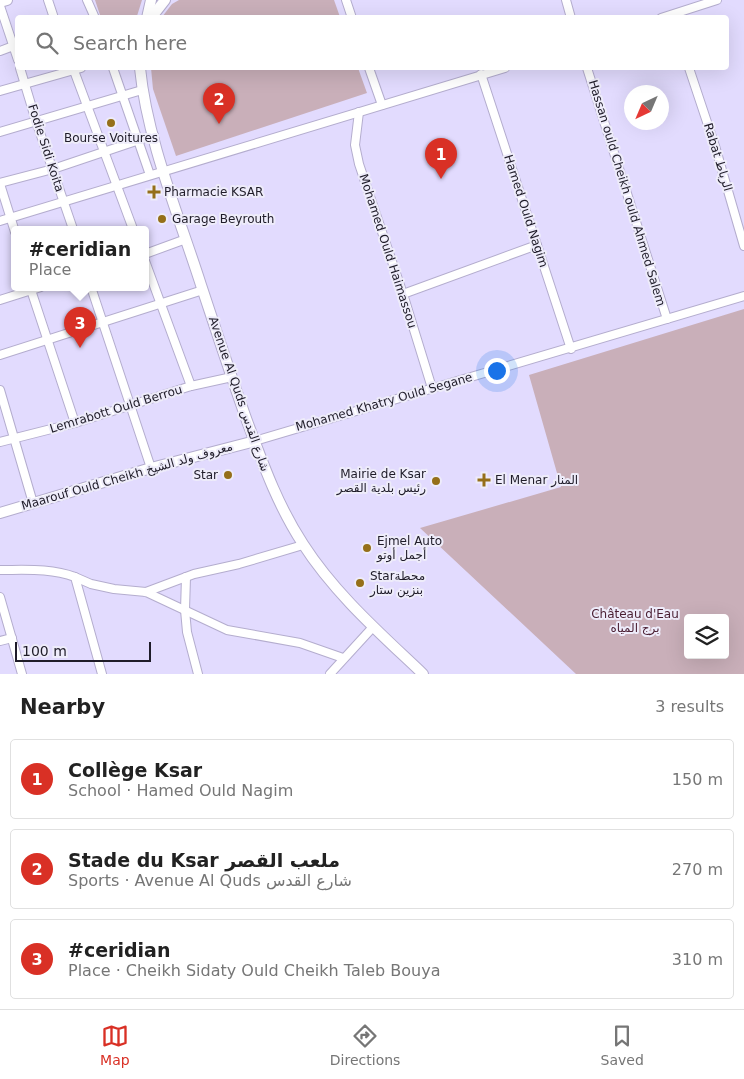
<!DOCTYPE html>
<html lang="en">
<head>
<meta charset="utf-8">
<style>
  :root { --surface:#fff; --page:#f6f6f6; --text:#222; --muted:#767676; --line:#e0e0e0; --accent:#d93025 }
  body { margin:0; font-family:"DejaVu Sans",Cairo,sans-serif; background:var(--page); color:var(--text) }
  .controls { position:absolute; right:15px; bottom:15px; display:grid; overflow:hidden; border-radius:5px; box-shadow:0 5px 20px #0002 }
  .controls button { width:45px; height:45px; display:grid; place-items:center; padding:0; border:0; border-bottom:1px solid var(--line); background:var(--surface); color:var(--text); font:25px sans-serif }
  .compass { position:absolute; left:624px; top:85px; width:45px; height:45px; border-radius:50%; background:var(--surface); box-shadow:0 5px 20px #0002; rotate:224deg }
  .scale { position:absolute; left:15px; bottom:12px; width:136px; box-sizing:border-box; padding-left:5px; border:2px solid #1f1c29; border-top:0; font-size:14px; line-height:18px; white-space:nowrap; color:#1f1c29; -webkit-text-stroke:4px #eeecfa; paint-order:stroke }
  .you { position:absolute; left:496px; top:370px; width:18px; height:18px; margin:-12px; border:4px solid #fff; border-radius:50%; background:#1a73e8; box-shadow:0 0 0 8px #1a73e833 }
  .badge { display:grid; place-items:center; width:32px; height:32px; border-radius:50%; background:var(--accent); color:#fff; font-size:16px; font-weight:700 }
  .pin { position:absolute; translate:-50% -41px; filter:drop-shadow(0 1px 2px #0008) }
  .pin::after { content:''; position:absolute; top:26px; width:18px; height:15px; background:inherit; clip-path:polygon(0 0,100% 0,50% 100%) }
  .popup { position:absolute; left:11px; top:226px; width:138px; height:65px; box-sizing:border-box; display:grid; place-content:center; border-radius:5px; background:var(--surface); filter:drop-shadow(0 1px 4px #0005); font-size:16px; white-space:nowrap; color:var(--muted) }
  .popup b { font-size:19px; color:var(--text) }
  .popup::after { content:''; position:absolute; left:50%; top:100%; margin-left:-10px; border:10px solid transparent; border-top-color:var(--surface) }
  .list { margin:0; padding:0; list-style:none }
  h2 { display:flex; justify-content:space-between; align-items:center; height:65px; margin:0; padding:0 20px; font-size:21px }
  h2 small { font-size:16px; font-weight:400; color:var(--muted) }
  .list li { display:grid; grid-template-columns:32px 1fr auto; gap:15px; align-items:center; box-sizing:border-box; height:80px; margin:0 10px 10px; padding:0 10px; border:1px solid var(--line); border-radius:5px }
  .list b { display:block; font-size:19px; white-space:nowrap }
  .list p { margin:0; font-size:16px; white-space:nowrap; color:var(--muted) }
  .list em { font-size:16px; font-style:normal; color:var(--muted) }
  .icon { flex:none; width:28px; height:28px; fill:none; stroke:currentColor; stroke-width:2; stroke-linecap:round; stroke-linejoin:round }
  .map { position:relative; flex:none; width:744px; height:674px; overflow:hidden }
  .search { position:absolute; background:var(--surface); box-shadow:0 5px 20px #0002; left:15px; right:15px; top:15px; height:55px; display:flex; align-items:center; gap:12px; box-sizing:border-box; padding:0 18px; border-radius:5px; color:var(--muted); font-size:19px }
  .sheet { height:335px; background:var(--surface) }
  nav { display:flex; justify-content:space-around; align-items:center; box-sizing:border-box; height:70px; border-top:1px solid var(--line); background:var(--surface); font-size:14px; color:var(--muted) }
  nav a { display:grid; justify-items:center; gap:2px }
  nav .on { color:var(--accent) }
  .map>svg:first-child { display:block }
  .green { fill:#c9afb9; fill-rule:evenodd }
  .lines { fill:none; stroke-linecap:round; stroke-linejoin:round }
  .street-casing { stroke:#b4adce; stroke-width:10 }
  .secondary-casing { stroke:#b4adce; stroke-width:12 }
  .street { stroke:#fff; stroke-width:8 }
  .secondary { stroke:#fff; stroke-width:10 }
  .poi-dot { fill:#956f19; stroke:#eeecfa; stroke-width:2 }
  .labels { text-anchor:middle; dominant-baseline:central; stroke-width:4; stroke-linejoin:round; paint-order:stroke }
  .poi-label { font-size:12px; fill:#1f1c29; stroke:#eeecfa; text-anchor:start }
  .street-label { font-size:12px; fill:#1f1c29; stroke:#eeecfa }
  .park-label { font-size:12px; fill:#4a1e32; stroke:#eeecfa }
</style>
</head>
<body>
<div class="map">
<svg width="744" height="674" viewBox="0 0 744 674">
  <rect width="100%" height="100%" fill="#e2dbfe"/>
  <g class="green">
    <path d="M95,0H142L137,16L101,18Z"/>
    <path d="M179,0H334L340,17H162L172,4Z"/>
    <path d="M151,68H358L367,93L176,156L153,89Z"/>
    <path d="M744,309V674H576L420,528L561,487L529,375ZM688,618H725V655H688Z"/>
  </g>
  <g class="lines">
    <defs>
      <g id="street">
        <path d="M48,0L54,18"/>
        <path d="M87,0L95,18"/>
        <path d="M346,0L352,18"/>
        <path d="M566,0L571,18"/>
        <path d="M0,6L18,60"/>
        <path d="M661,18L717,0"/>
        <path d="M0,51L16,45"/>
        <path d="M20,68L36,121L73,229"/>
        <path d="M73,68L133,229"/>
        <path d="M113,68L150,175"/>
        <path d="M369,68L382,105"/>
        <path d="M587,68L667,319"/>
        <path d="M689,68L715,146L744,246"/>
        <path d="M481,74L571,349"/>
        <path d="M0,91L81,68"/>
        <path d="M359,112L355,145L359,164L403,294L432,388"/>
        <path d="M0,132L142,90"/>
        <path d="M0,183L53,169L154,135"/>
        <path d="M0,184L15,232"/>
        <path d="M0,221L505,68"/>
        <path d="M145,254L186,239"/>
        <path d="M145,261L191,386"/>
        <path d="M30,287L75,423"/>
        <path d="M91,287L151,468"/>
        <path d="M403,294L537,245"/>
        <path d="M0,300L41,287"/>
        <path d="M0,355L203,290"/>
        <path d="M0,390L33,503"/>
        <path d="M255,441C418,392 581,345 744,296"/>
        <path d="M0,442L75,423L191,386L232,377"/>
        <path d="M0,570C26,570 51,568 75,577L102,674"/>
        <path d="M75,577L91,584L114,589L146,592L227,630L300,643L343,658"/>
        <path d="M186,577L185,610L187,632L198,674"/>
        <path d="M146,592L194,574L239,564L303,545"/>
        <path d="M0,597L22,674"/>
        <path d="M0,641L12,638"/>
        <path d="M330,674L373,627"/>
      </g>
      <g id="secondary">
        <path d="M0,2L7,0"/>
        <path d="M147,18L151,0"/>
        <path d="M151,18L165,0"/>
        <path d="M140,68C147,140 179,216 201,285C216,330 231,376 247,421C263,464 278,506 303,544C335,594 381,634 423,674"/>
        <path d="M0,513L151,468L255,441"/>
      </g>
    </defs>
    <use href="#street" class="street-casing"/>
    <use href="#secondary" class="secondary-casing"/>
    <use href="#street" class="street"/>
    <use href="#secondary" class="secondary"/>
  </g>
  <g class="poi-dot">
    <circle cx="111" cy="123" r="5"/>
    <path d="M151.5 184.5h5v5h5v5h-5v5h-5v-5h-5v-5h5z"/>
    <circle cx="162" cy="219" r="5"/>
    <circle cx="228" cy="475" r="5"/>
    <path d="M481.5 472.5h5v5h5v5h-5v5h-5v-5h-5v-5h5z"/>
    <circle cx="436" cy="481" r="5"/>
    <circle cx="367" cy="548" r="5"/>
    <circle cx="360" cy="583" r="5"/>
  </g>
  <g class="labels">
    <g class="poi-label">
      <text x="111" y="138" text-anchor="middle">Bourse Voitures</text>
      <text x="164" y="192">Pharmacie KSAR</text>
      <text x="172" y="219">Garage Beyrouth</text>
      <text x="426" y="474" text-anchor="end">Mairie de Ksar<tspan x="426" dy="14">رئيس بلدية القصر</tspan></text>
      <text x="218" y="475" text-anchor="end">Star</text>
      <text x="495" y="480">El Menar المنار</text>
      <text x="377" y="541">Ejmel Auto<tspan x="377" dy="14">أجمل أوتو</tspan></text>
      <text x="370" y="576">Starمحطة<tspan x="370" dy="14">بنزين ستار</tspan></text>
    </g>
    <g class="street-label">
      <text transform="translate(46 148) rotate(72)">Fodie Sidi Koita</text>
      <text transform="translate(718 157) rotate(73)">Rabat الرباط</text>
      <text transform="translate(627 193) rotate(73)">Hassan ould Cheikh ould Ahmed Salem</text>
      <text transform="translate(526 211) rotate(72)">Hamed Ould Nagim</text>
      <text transform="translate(388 251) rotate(72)">Mohamed Ould Haimassou</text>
      <text transform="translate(239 394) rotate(71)">Avenue Al Quds شارع القدس</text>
      <text transform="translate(384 402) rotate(-16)">Mohamed Khatry Ould Segane</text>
      <text transform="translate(116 409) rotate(-17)">Lemrabott Ould Berrou</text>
      <text transform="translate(127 476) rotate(-16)">Maarouf Ould Cheikh معروف ولد الشيخ</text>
    </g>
    <g class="park-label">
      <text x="635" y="614">Château d'Eau<tspan x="635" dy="14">برج المياه</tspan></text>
    </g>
  </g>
</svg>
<div class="controls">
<button><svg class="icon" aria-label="layers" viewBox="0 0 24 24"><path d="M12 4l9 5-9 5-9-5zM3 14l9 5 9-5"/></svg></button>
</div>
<svg class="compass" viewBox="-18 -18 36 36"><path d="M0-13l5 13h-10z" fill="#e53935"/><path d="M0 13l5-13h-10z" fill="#767676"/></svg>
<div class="scale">100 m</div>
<div class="you"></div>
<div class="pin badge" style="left:441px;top:179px">1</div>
<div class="pin badge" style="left:219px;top:124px">2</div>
<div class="pin badge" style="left:80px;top:348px">3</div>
<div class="popup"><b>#ceridian</b>Place</div>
<div class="search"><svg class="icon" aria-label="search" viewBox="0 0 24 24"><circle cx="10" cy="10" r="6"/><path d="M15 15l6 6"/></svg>Search here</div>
</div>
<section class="sheet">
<h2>Nearby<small>3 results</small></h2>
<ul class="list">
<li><span class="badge">1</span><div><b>Collège Ksar</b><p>School · Hamed Ould Nagim</p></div><em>150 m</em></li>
<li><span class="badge">2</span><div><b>Stade du Ksar ملعب القصر</b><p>Sports · Avenue Al Quds شارع القدس</p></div><em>270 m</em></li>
<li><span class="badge">3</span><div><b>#ceridian</b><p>Place · Cheikh Sidaty Ould Cheikh Taleb Bouya</p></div><em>310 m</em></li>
</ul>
</section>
<nav>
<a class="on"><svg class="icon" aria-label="map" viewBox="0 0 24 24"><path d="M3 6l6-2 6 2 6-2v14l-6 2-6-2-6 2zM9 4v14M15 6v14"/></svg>Map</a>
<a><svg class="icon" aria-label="directions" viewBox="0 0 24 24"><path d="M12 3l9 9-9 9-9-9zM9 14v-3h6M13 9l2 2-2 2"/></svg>Directions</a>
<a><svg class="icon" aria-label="saved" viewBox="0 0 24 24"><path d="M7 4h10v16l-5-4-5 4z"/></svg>Saved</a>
</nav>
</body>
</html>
